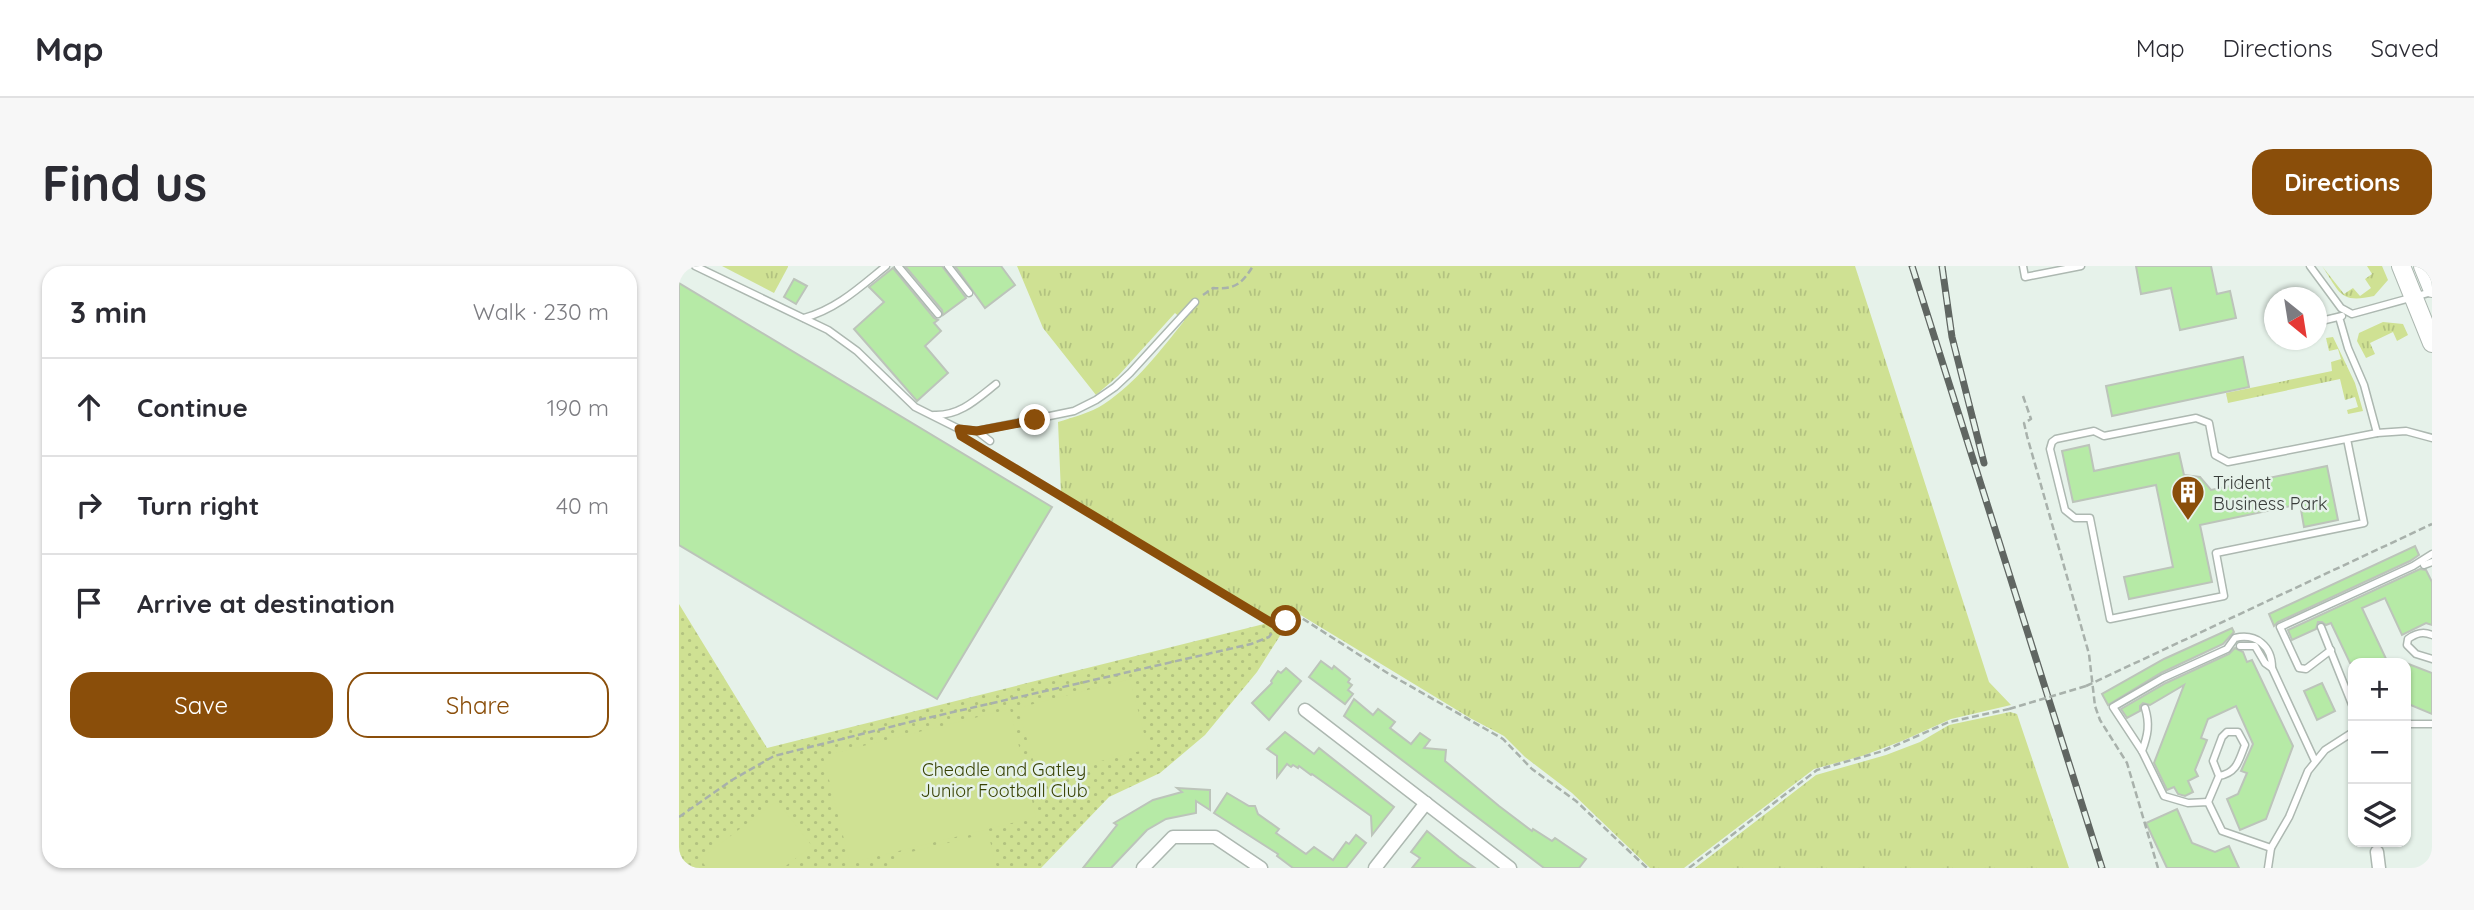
<!DOCTYPE html>
<html lang="en">
<head>
<meta charset="utf-8">
<style>
  :root { --surface:#fff; --page:#f7f7f7; --text:#2b2b33; --muted:#7c7c81; --line:#e1e1e2; --accent:#8a4e0a }
  body { margin:0; font-family:Quicksand,sans-serif; background:var(--page); color:var(--text) }
  .controls { position:absolute; right:21px; bottom:21px; display:grid; overflow:hidden; border-radius:14px; box-shadow:0 2px 5px #0004 }
  .controls button { width:63px; height:63px; display:grid; place-items:center; padding:0; border:0; border-bottom:2px solid var(--line); background:var(--surface); color:var(--text); font:35px sans-serif }
  .compass { position:absolute; left:1585px; top:21px; width:63px; height:63px; border-radius:50%; background:var(--surface); box-shadow:0 2px 5px #0004; rotate:150deg }
  .stop { position:absolute; width:21px; height:21px; margin:-16px; border:5px solid #8a4e0a; border-radius:50%; background:#fff }
  .stop.end { background:#8a4e0a; border-color:#fff; box-shadow:0 2px 7px #0008 }
  .list { margin:0; padding:0; list-style:none }
  h2 { display:flex; justify-content:space-between; align-items:center; height:91px; margin:0; padding:0 28px; font-size:30px }
  h2 small { font-size:23px; font-weight:400; color:var(--muted) }
  .list li { display:grid; grid-template-columns:46px 1fr auto; gap:21px; align-items:center; box-sizing:border-box; height:98px; padding:0 28px; border-top:2px solid var(--line) }
  .list b { display:block; font-size:26px; white-space:nowrap }
  .list em { font-size:23px; font-style:normal; color:var(--muted) }
  .actions { display:flex; gap:14px; padding:21px 28px }
  .actions a { flex:1; padding:16px 0; border:2px solid var(--accent); border-radius:21px; text-align:center; font-size:24px; color:var(--accent) }
  .actions .main { background:var(--accent); color:#fff }
  .icon { flex:none; width:38px; height:38px; fill:none; stroke:currentColor; stroke-width:2; stroke-linecap:round; stroke-linejoin:round }
  .map { position:relative; flex:none; width:1753px; height:602px; overflow:hidden; border-radius:21px }
  header { display:flex; align-items:center; gap:42px; box-sizing:border-box; height:98px; padding:0 35px; background:var(--surface); border-bottom:2px solid var(--line) }
  header strong { font-size:33px }
  nav { display:flex; gap:38px; margin-inline-start:auto; font-size:24px }
  .intro { display:flex; align-items:center; justify-content:space-between; box-sizing:border-box; height:168px; padding:0 42px }
  h1 { margin:0; font-size:49px }
  .button { padding:18px 32px; border-radius:21px; background:var(--accent); color:#fff; font-size:24px; font-weight:700 }
  main { display:flex; gap:42px; padding:0 42px }
  aside { flex:1; background:var(--surface); border-radius:21px; box-shadow:0 2px 5px #0004 }
  .map>svg:first-child { display:block }
  .grass { fill:url(#grass-tufts) }
  .park { fill:url(#park-dots) }
  .pitch { fill:#cfe193 }
  .building { fill:#b6eaa6; stroke:#bcc4ba; stroke-width:2 }
  .lines { fill:none; stroke-linecap:round; stroke-linejoin:round }
  .lane-casing { stroke:#adb8b1; stroke-width:9 }
  .street-casing { stroke:#adb8b1; stroke-width:15 }
  .secondary-casing { stroke:#adb8b1; stroke-width:20 }
  .path { stroke:#a8b1ab; stroke-width:2.5; stroke-dasharray:7 3.5; stroke-linecap:butt }
  .lane { stroke:#fff; stroke-width:6 }
  .street { stroke:#fff; stroke-width:12 }
  .secondary { stroke:#fff; stroke-width:18 }
  .rail-casing { stroke:#606662; stroke-width:7 }
  .rail { stroke:#e6f2ea; stroke-width:4.5; stroke-dasharray:13; stroke-linecap:butt }
  .path-bridge { stroke:#a8b1ab; stroke-width:2.5; stroke-dasharray:7 3.5; stroke-linecap:butt }
  .route { stroke:#8a4e0a; stroke-width:9 }
  .labels { text-anchor:middle; dominant-baseline:central; stroke-width:5; stroke-linejoin:round; paint-order:stroke }
  .poi-label { font-size:18px; fill:#393d3a; stroke:#e6f2ea; text-anchor:start }
  .park-label { font-size:18px; fill:#384204; stroke:#e6f2ea }
</style>
</head>
<body>
<header>
<strong>Map</strong>
<nav><a>Map</a><a>Directions</a><a>Saved</a></nav>
</header>
<div class="intro"><h1>Find us</h1><a class="button">Directions</a></div>
<main>
<aside>
<h2>3 min<small>Walk · 230 m</small></h2>
<ul class="list">
<li><svg class="icon" aria-label="ahead" viewBox="0 0 24 24"><path d="M12 20V5M6 11l6-6 6 6"/></svg><div><b>Continue</b></div><em>190 m</em></li>
<li><svg class="icon" aria-label="right" viewBox="0 0 24 24"><path d="M7 20v-9h11M14 6l5 5-5 5"/></svg><div><b>Turn right</b></div><em>40 m</em></li>
<li><svg class="icon" aria-label="arrive" viewBox="0 0 24 24"><path d="M6 21V4h12l-3 4 3 4H6"/></svg><div><b>Arrive at destination</b></div></li>
</ul>
<div class="actions"><a class="main">Save</a><a>Share</a></div>
</aside>
<div class="map">
<svg width="1753" height="602" viewBox="0 0 1753 602">
  <defs>
    <pattern id="grass-tufts" width="24" height="20" patternUnits="userSpaceOnUse" patternTransform="scale(1.75)"><rect width="24" height="20" fill="#cfe193"/><path d="M3 7l-1-3M5 7V3M7 7l1-3M15 17l-1-3M17 17v-4M19 17l1-3" fill="none" stroke="#b2c280"/></pattern>
    <pattern id="park-dots" width="8" height="8" patternUnits="userSpaceOnUse" patternTransform="scale(1.75)"><rect width="8" height="8" fill="#cfe193"/><path d="M2 2h.1M6 6h.1" fill="none" stroke="#b2c280" stroke-width="1.8" stroke-linecap="round"/></pattern>
  </defs>
  <rect width="100%" height="100%" fill="#e6f2ea"/>
  <g class="grass">
    <path d="M43,0H109V1L95,27Z"/>
    <path d="M338,0H1176L1310,416L1332,439L1272,453L1223,475L1183,490L1135,503L1005,602H971L893,527L846,491L825,470L791,452L615,345L598,356L382,227L379,156C395,151 411,147 425,138C457,117 482,84 505,55L496,47L439,110L417,129L364,62Z"/>
    <path d="M1643,0L1665,28L1674,22L1681,30L1692,22L1686,13L1693,8L1688,0H1703L1709,14L1695,30C1660,38 1661,26 1643,0Z"/>
    <path d="M1704,56L1724,58L1729,69L1718,75L1714,66L1691,77L1696,88L1687,92L1678,75L1680,67Z"/>
    <path d="M1654,71L1676,117L1684,145L1669,148L1668,144L1679,141L1676,131L1666,134L1661,113L1549,137L1547,127L1653,105L1652,96L1662,93L1659,83L1650,85L1647,72Z"/>
    <path d="M1331,446L1338,448L1390,602H1016L1137,509L1207,489L1241,476L1270,459Z"/>
  </g>
  <path class="park" d="M0,338L88,482L589,357L604,365L578,406L526,469L481,507L430,531L362,602H0Z"/>
  <g class="pitch">
    <path d="M451,413L469,483L359,511L339,442Z"/>
    <path d="M331,443L357,551L171,597L144,490Z"/>
    <path d="M98,535L133,580L104,602H28L21,593Z"/>
    <path d="M309,567L318,602H219L216,590Z"/>
  </g>
  <g class="building">
    <path d="M226,0H263L287,32L264,49L263,44Z"/>
    <path d="M276,0H322L336,19L306,42Z"/>
    <path d="M1457,0H1532L1538,28L1551,25L1557,52L1501,64L1492,22L1462,28Z"/>
    <path d="M214,2L255,52L259,54L255,57L262,65L246,80L269,107L238,135L175,63L205,36L190,21Z"/>
    <path d="M115,13L128,20L117,38L105,31Z"/>
    <path d="M0,17L373,241L258,433L0,279Z"/>
    <path d="M1564,91L1570,121L1433,150L1427,120Z"/>
    <path d="M1410,179L1415,205L1500,187L1505,209L1521,211L1532,224L1648,200L1659,254L1625,261L1621,238L1521,259L1533,316L1450,333L1445,311L1494,301L1477,219L1394,236L1383,185Z"/>
    <path d="M1736,280L1740,289L1731,295L1599,356L1595,360L1590,348Z"/>
    <path d="M1741,303L1747,304L1753,316V359L1747,357L1723,369L1706,332L1683,342L1709,397H1671L1652,357L1647,359L1643,356H1639L1637,363L1613,374L1609,364Z"/>
    <path d="M1553,362L1555,366L1544,378L1482,407L1429,439L1423,428L1485,393Z"/>
    <path d="M1556,382L1564,386L1568,396L1573,394L1614,480L1587,553L1561,564L1548,533L1559,528L1568,507L1562,505L1574,478L1557,440L1529,453L1522,472L1528,474L1516,504L1519,510L1509,515L1514,526L1506,530L1499,528L1495,521L1488,524L1475,497L1505,419L1471,439L1464,437L1461,440V445L1448,452L1442,443L1487,417L1550,388Z"/>
    <path d="M642,395L653,403L655,400L671,413L669,416L673,419L669,424L674,428L666,438L630,411Z"/>
    <path d="M1727,397L1753,407V448L1727,437Z"/>
    <path d="M607,402L622,415L590,454L573,437L593,417L592,415L599,405L602,407Z"/>
    <path d="M1643,417L1656,445L1638,454L1625,425Z"/>
    <path d="M675,433L694,449L699,443L716,456L711,462L732,478L741,467L751,474L745,482L767,484L766,495L820,540L853,565L854,563L873,575L876,572L907,593L900,602H865L665,450Z"/>
    <path d="M606,466L635,488L640,482L715,541L693,569L692,550L633,508L632,509L620,500L619,502L614,499L612,501L608,498L598,511V490L588,483Z"/>
    <path d="M498,522L531,524V544L517,535V547L487,553L468,564L432,602H404L438,559L435,557L474,534L503,526Z"/>
    <path d="M548,527L570,540H576L579,548L600,563L597,567L627,588L635,581L654,594L667,576L670,578L677,569L687,577L667,602H614L598,590L599,588L535,547Z"/>
    <path d="M1498,543L1513,577L1536,586L1550,580L1560,602H1488L1467,557Z"/>
    <path d="M748,565L780,591L796,602H733L741,592L732,586Z"/>
  </g>
  <g class="lines">
    <defs>
      <g id="lane">
        <path d="M16,0L149,64L178,85L236,141L280,163L298,165L311,175"/>
        <path d="M219,0L259,48"/>
        <path d="M269,0L290,27"/>
        <path d="M1344,0L1346,11L1402,0"/>
        <path d="M1631,0L1662,42L1673,48L1753,26"/>
        <path d="M1660,51L1669,82L1685,119L1698,167L1727,165L1753,172"/>
        <path d="M125,52C158,43 181,21 207,0"/>
        <path d="M1638,56L1663,50"/>
        <path d="M255,149C281,150 298,133 317,118"/>
        <path d="M298,165L395,145L417,134L436,121L451,107L516,36"/>
        <path d="M1668,173L1685,257L1537,287L1545,330L1431,353L1411,252H1396L1386,244L1371,183L1373,176L1377,173L1415,165L1425,170L1517,152L1530,157L1536,189L1549,196L1698,167"/>
        <path d="M1745,299L1753,296"/>
        <path d="M1642,361L1674,441"/>
        <path d="M1753,369C1744,365 1737,367 1729,373L1728,379L1737,388L1753,393"/>
        <path d="M1561,380H1576L1586,397L1593,402"/>
        <path d="M1652,384L1627,403L1620,402L1601,361L1734,300L1753,288"/>
        <path d="M1727,458H1753"/>
        <path d="M1463,485C1469,469 1471,458 1466,442"/>
        <path d="M1529,536L1540,510L1534,495L1543,471L1548,466H1559L1566,479C1560,494 1558,507 1540,510"/>
        <path d="M1592,582L1543,565L1529,536L1509,537L1485,530L1463,485L1434,441L1484,412L1548,383L1556,372C1577,367 1593,380 1593,402L1636,495"/>
        <path d="M1589,602L1592,582L1610,551L1629,505L1646,484L1674,466"/>
      </g>
      <g id="street">
        <path d="M626,444L831,602"/>
        <path d="M1698,586L1700,602"/>
        <path d="M464,602L494,571H536L582,602"/>
        <path d="M696,602L747,537"/>
      </g>
      <g id="secondary">
        <path d="M1722,0L1753,77"/>
        <path d="M1744,0L1753,22"/>
      </g>
    </defs>
    <use href="#lane" class="lane-casing"/>
    <use href="#street" class="street-casing"/>
    <use href="#secondary" class="secondary-casing"/>
    <g class="path">
      <path d="M524,29L534,22C555,24 563,18 574,0"/>
      <path d="M1344,130L1352,153L1345,157L1348,170L1410,388L1416,440L1421,454L1448,497L1479,602"/>
      <path d="M309,186L598,360L612,350L618,349L710,408L824,473L853,503L897,535L968,602"/>
      <path d="M1407,420L1753,258"/>
      <path d="M0,551L53,514L95,490L235,455L572,378L590,371L598,360"/>
      <path d="M1010,602L1138,504L1204,485L1270,456L1330,443"/>
    </g>
    <use href="#lane" class="lane"/>
    <use href="#street" class="street"/>
    <use href="#secondary" class="secondary"/>
    <defs>
      <g id="rail">
        <path d="M1233,0L1423,602"/>
        <path d="M1263,0L1273,71L1305,197"/>
      </g>
    </defs>
    <use href="#rail" class="rail-casing"/>
    <use href="#rail" class="rail"/>
    <path class="path-bridge" d="M1330,443L1407,420"/>
  </g>
  <g class="lines">
    <path class="route" d="M356,154L298,165L280,163L282,170L583,351L598,360L607,355"/>
  </g>
  <defs>
    <symbol id="building-pin" viewBox="-11 -11 22 30"><path d="M0 17L-7.5 6A9.5 9.5 0 1 1 7.5 6Z" fill="#8a4e0a" stroke="#e6f2ea"/><path d="M-4-6H4V6H1V3H-1V6H-4ZM-2.5-4.3h1.7v1.8h-1.7ZM.8-4.3h1.7v1.8H.8ZM-2.5-1h1.7V.8h-1.7ZM.8-1h1.7V.8H.8Z" fill="#fff"/></symbol>
  </defs>
  <g fill-rule="evenodd">
    <use href="#building-pin" x="1490" y="207" width="38" height="52"/>
  </g>
  <g class="labels">
    <g class="poi-label">
      <text x="1534" y="216">Trident<tspan x="1534" dy="21">Business Park</tspan></text>
    </g>
    <g class="park-label">
      <text x="325" y="503">Cheadle and Gatley<tspan x="325" dy="21">Junior Football Club</tspan></text>
    </g>
  </g>
</svg>
<div class="controls">
<button>+</button>
<button>−</button>
<button><svg class="icon" aria-label="layers" viewBox="0 0 24 24"><path d="M12 4l9 5-9 5-9-5zM3 14l9 5 9-5"/></svg></button>
</div>
<svg class="compass" viewBox="-18 -18 36 36"><path d="M0-13l5 13h-10z" fill="#e53935"/><path d="M0 13l5-13h-10z" fill="#7c7c81"/></svg>
<div class="stop" style="left:607px;top:355px"></div>
<div class="stop end" style="left:356px;top:154px"></div>
</div>
</main>
</body>
</html>
